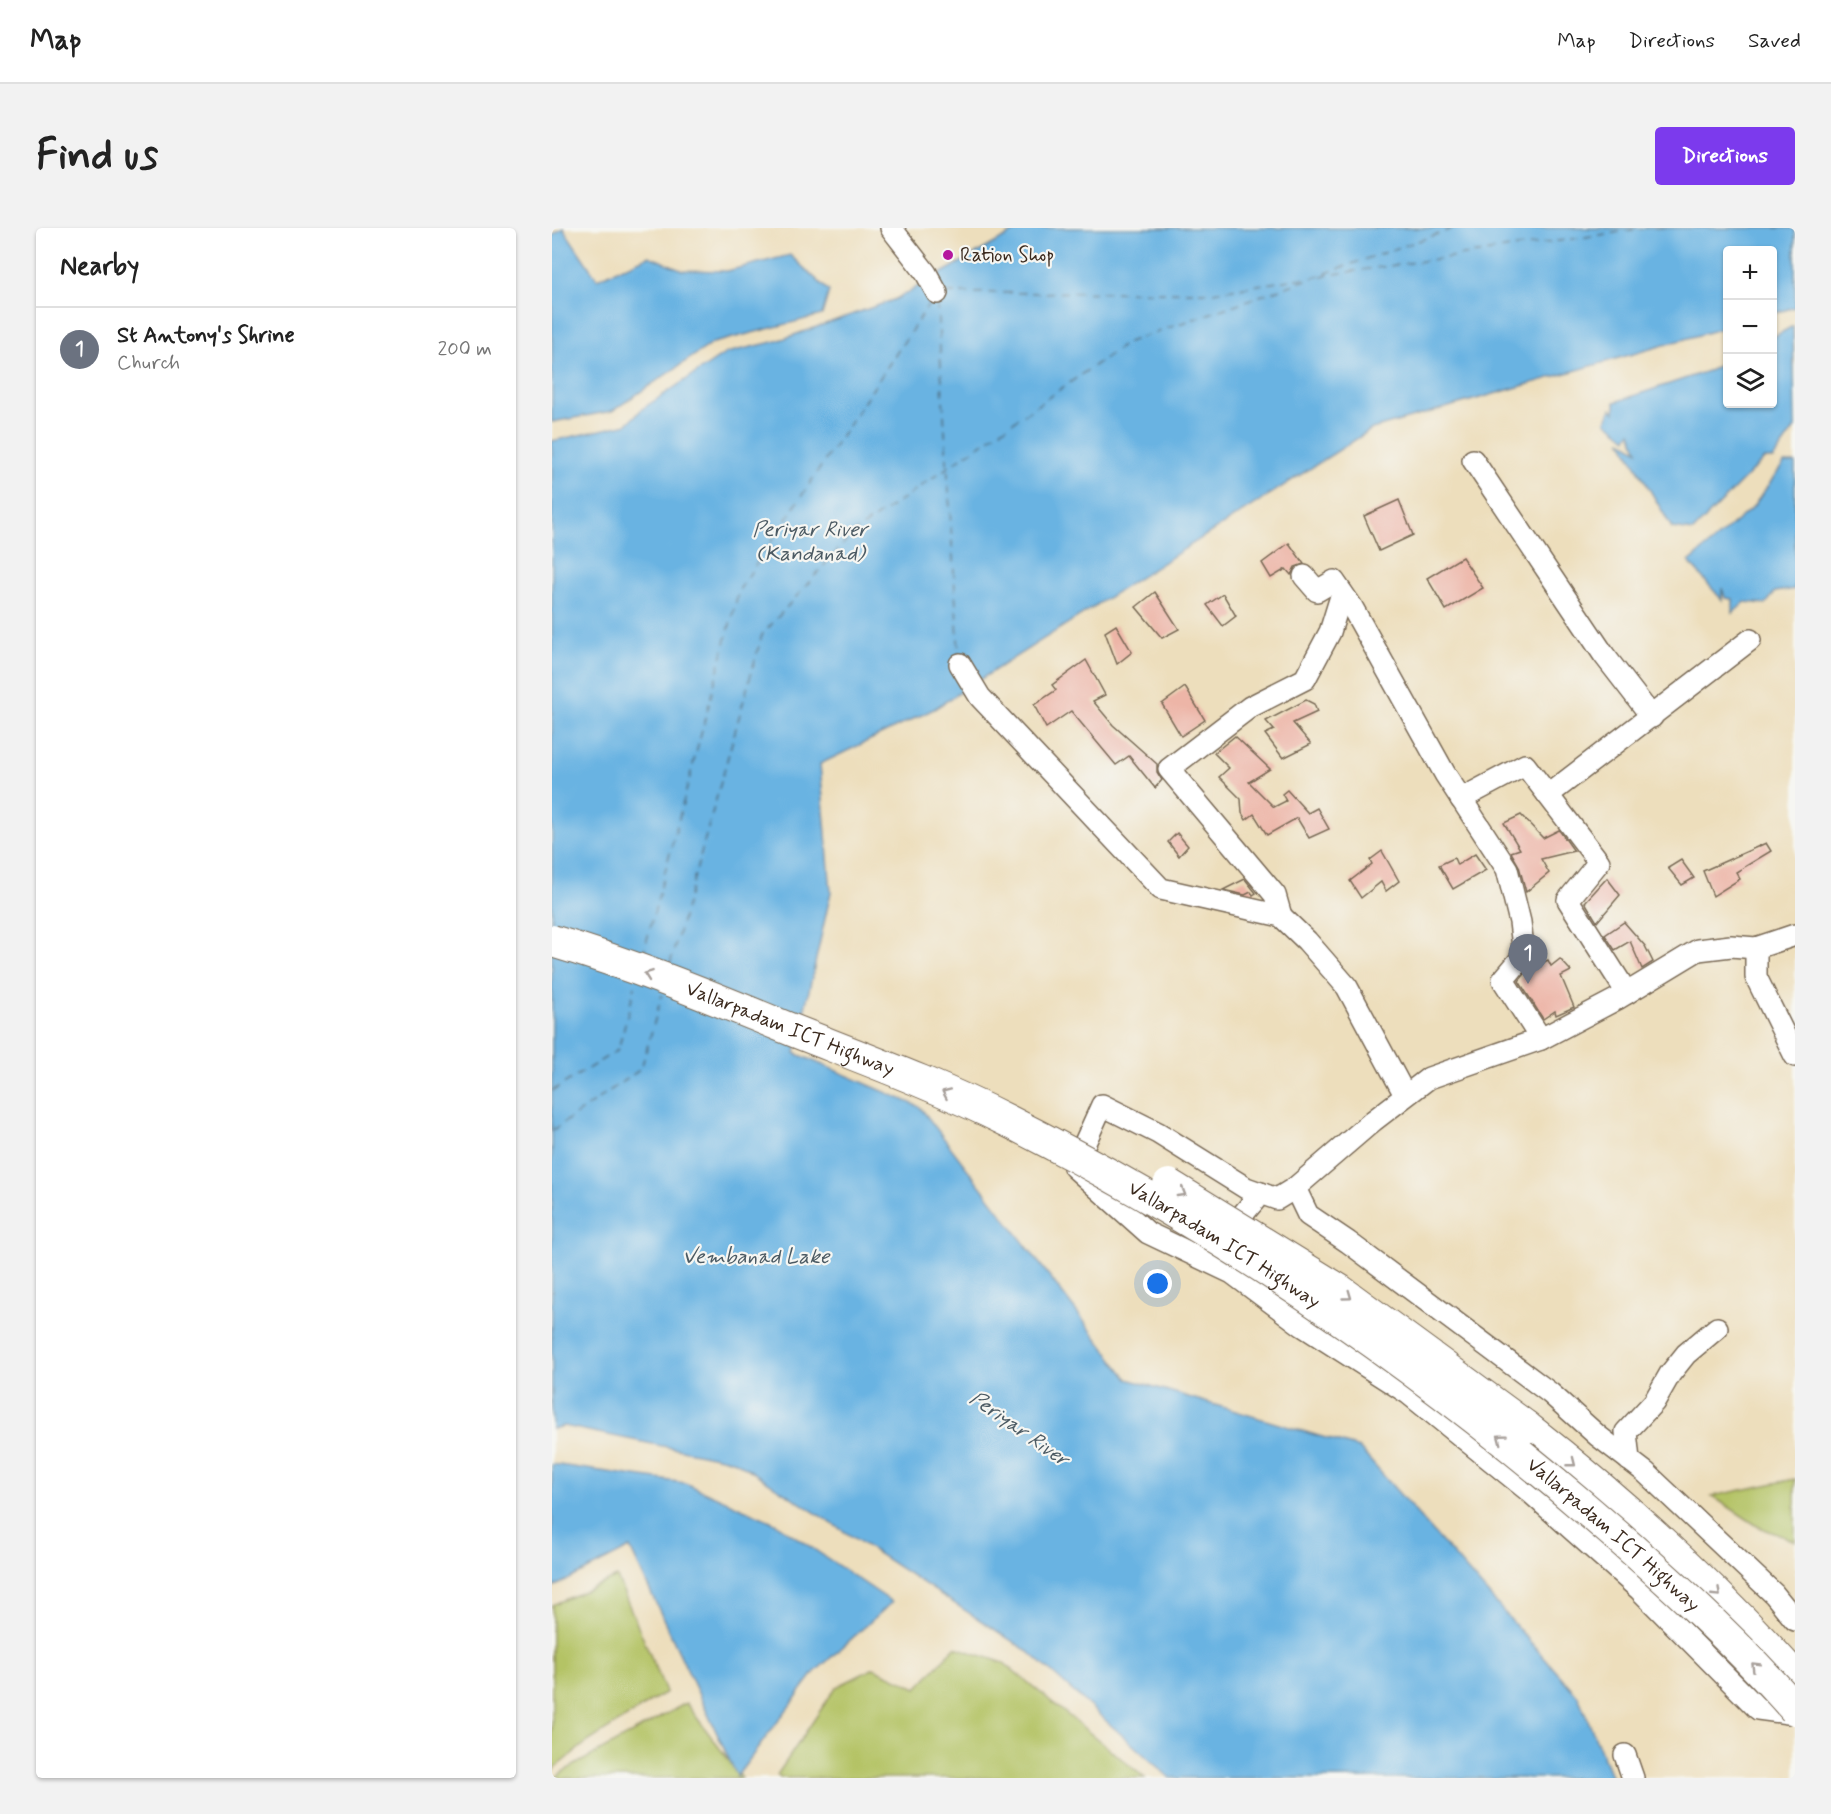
<!DOCTYPE html>
<html lang="en">
<head>
<meta charset="utf-8">
<style>
  :root { --surface:#fff; --page:#f2f2f2; --text:#222; --muted:#767676; --line:#e0e0e0; --accent:#7c3aed }
  body { margin:0; font-family:Mynerve,sans-serif; background:var(--page); color:var(--text) }
  .controls { position:absolute; right:18px; top:18px; display:grid; overflow:hidden; border-radius:6px; box-shadow:0 2px 4px #0004 }
  .controls button { width:54px; height:54px; display:grid; place-items:center; padding:0; border:0; border-bottom:2px solid var(--line); background:var(--surface); color:var(--text); font:30px sans-serif }
  .you { position:absolute; left:606px; top:1056px; width:21px; height:21px; margin:-15px; border:4px solid #fff; border-radius:50%; background:#1a73e8; box-shadow:0 0 0 9px #1a73e833 }
  .badge { display:grid; place-items:center; width:39px; height:39px; border-radius:50%; background:var(--accent); color:#fff; font-size:20px; font-weight:700 }
  .pin { position:absolute; translate:-50% -50px; filter:drop-shadow(0 2px 3px #0008) }
  .pin::after { content:''; position:absolute; top:32px; width:21px; height:18px; background:inherit; clip-path:polygon(0 0,100% 0,50% 100%) }
  .list { margin:0; padding:0; list-style:none }
  h2 { display:flex; justify-content:space-between; align-items:center; height:78px; margin:0; padding:0 24px; font-size:26px }
  h2 small { font-size:20px; font-weight:400; color:var(--muted) }
  .list li { display:grid; grid-template-columns:39px 1fr auto; gap:18px; align-items:center; box-sizing:border-box; height:84px; padding:0 24px; border-top:2px solid var(--line) }
  .list b { display:block; font-size:22px; white-space:nowrap }
  .list p { margin:0; font-size:20px; white-space:nowrap; color:var(--muted) }
  .list em { font-size:20px; font-style:normal; color:var(--muted) }
  .icon { flex:none; width:33px; height:33px; fill:none; stroke:currentColor; stroke-width:2; stroke-linecap:round; stroke-linejoin:round }
  .map { position:relative; flex:none; width:1243px; height:1550px; overflow:hidden; border-radius:6px }
  header { display:flex; align-items:center; gap:36px; box-sizing:border-box; height:84px; padding:0 30px; background:var(--surface); border-bottom:2px solid var(--line) }
  header strong { font-size:28px }
  nav { display:flex; gap:33px; margin-inline-start:auto; font-size:21px }
  .intro { display:flex; align-items:center; justify-content:space-between; box-sizing:border-box; height:144px; padding:0 36px }
  h1 { margin:0; font-size:42px }
  .button { padding:15px 27px; border-radius:6px; background:var(--accent); color:#fff; font-size:21px; font-weight:700 }
  main { display:flex; gap:36px; padding:0 36px }
  aside { flex:1; background:var(--surface); border-radius:6px; box-shadow:0 2px 4px #0004 }
  .map>svg:first-child { display:block }
  .green { fill:#b4c365; stroke:#787642; stroke-width:1.5 }
  .water { fill:#69b3e2; stroke:#526e80; stroke-width:1.5 }
  .lines { fill:none; stroke-linecap:round; stroke-linejoin:round }
  .ferry { stroke:#4b5a63; stroke-width:1.5; stroke-dasharray:8 6; stroke-linecap:butt }
  .building { fill:#edb5a7 }
  .minor-casing { stroke:#796955; stroke-width:24 }
  .highway-casing { stroke:#796955; stroke-width:34 }
  .minor { stroke:#fff; stroke-width:21 }
  .highway { stroke:#fff; stroke-width:32 }
  .highway-bridge-casing { stroke:#796955; stroke-width:34; stroke-linecap:butt }
  .highway-bridge { stroke:#fff; stroke-width:32 }
  .oneway { stroke:#a79f9a }
  .poi-dot { fill:#b5179e; stroke:#f6f6f2; stroke-width:2 }
  .labels { text-anchor:middle; dominant-baseline:central; stroke-width:4.5; stroke-linejoin:round; paint-order:stroke }
  .poi-label { font-size:20px; fill:#3b2a1e; stroke:#f6f6f2; text-anchor:start }
  .street-label { font-size:20px; fill:#3b2a1e; stroke:#f6f6f2 }
  .water-label { font-size:21px; font-style:italic; fill:#4b5a63; stroke:#f6f6f2 }
</style>
</head>
<body>
<header>
<strong>Map</strong>
<nav><a>Map</a><a>Directions</a><a>Saved</a></nav>
</header>
<div class="intro"><h1>Find us</h1><a class="button">Directions</a></div>
<main>
<aside>
<h2>Nearby<small></small></h2>
<ul class="list">
<li><span class="badge" style="background:#6b7280">1</span><div><b>St Antony's Shrine</b><p>Church</p></div><em>200 m</em></li>
</ul>
</aside>
<div class="map">
<svg width="1243" height="1550" viewBox="0 0 1243 1550">
  <rect width="100%" height="100%" fill="#f6f6f2"/>
  <filter id="ink" filterUnits="userSpaceOnUse"><feTurbulence type="fractalNoise" baseFrequency=".0167" numOctaves="2"/><feDisplacementMap in="SourceGraphic" scale="12" xChannelSelector="R" yChannelSelector="G"/><feConvolveMatrix kernelMatrix="1 2 1 2 8 2 1 2 1" color-interpolation-filters="sRGB"/></filter>
  <filter id="wash" filterUnits="userSpaceOnUse"><feTurbulence type="fractalNoise" baseFrequency=".008" numOctaves="4" result="noise"/><feDisplacementMap in="SourceGraphic" scale="24" xChannelSelector="R" yChannelSelector="G"/><feGaussianBlur stdDeviation="1.35" result="paint"/><feColorMatrix in="noise" values="0 0 0 0 0 0 0 0 0 0 0 0 0 0 0 0 0 1.4 0 .05"/><feComposite in="paint" operator="in"/></filter>
  <g filter="url(#wash)">
    <rect width="100%" height="100%" fill="#eddebc"/>
    <g class="green">
      <path d="M1243,1251V1313L1207,1299L1160,1268Z"/>
      <path d="M65,1349L114,1464L34,1515L0,1542V1377Z"/>
      <path d="M403,1419L452,1435L593,1550H228L225,1547L284,1459L322,1440L365,1460Z"/>
      <path d="M134,1475L190,1550H3L10,1544Z"/>
    </g>
    <g class="water">
      <path d="M11,0L45,51L97,28L131,42L175,43L238,27L277,63L270,87L161,115L60,183L0,194V8Z"/>
      <path d="M469,0H1243V79L1221,86L1220,22H1176L1175,99L820,201L382,481L268,536L279,664L243,825L368,879L576,1151L807,1220L1026,1468L1060,1550H618L477,1424L184,1233L12,1198L0,1201V213L75,196L90,181L174,125L225,113L344,71Z"/>
      <path d="M1241,98L1243,200L1221,231H1212L1141,303L1120,300L1069,212L1086,223L1079,204L1075,210L1054,193L1059,181L1063,184V174L1159,142L1175,133L1176,176H1220L1221,109Z"/>
      <path d="M1232,235H1243V361L1223,364L1214,376L1193,374L1181,385V371L1173,370L1170,360V372L1137,334L1201,279Z"/>
      <path d="M0,1236L133,1255L223,1295L340,1374L263,1444L185,1548L78,1320L0,1360Z"/>
    </g>
    <g class="lines">
      <g class="ferry">
        <path d="M769,48L1095,0"/>
        <path d="M395,65L661,64L758,49"/>
        <path d="M385,75L407,426"/>
        <path d="M91,727L187,362L379,73"/>
        <path d="M118,736L210,407L300,306L576,114L903,0"/>
        <path d="M0,863L66,822L83,758"/>
        <path d="M0,903L89,841L110,767"/>
      </g>
    </g>
    <g id="blocks">
      <g class="building">
        <path d="M847,272L861,307L827,323L812,288Z"/>
        <path d="M737,315L752,336L743,339L739,347L734,341L719,350L710,335Z"/>
        <path d="M910,329L931,360L894,382L875,350Z"/>
        <path d="M603,364L627,401L610,410L584,379Z"/>
        <path d="M671,366L684,388L671,398L655,377Z"/>
        <path d="M564,397L580,424L565,436L553,404Z"/>
        <path d="M534,432L553,467L541,473L561,497L605,536V544L610,552L603,560L577,528L564,537L519,483L494,500L482,477L504,462L500,457Z"/>
        <path d="M633,459L653,492L629,508L610,476Z"/>
        <path d="M754,472L762,476L765,484L741,495L759,516L731,530L713,506L722,502L714,493Z"/>
        <path d="M683,508L718,541L697,554L722,579L734,573L730,566L735,562L756,585L765,580L777,601L757,610L745,590L715,607L702,586L694,592L690,585L689,571L667,549L677,540L662,525Z"/>
        <path d="M969,587L991,610L1007,602L1022,623L989,631L997,645L974,664L967,638L959,624L968,621L952,595Z"/>
        <path d="M625,605L636,618L627,628L616,614Z"/>
        <path d="M1214,615L1219,623L1184,644L1188,651L1161,668L1151,643Z"/>
        <path d="M830,623L847,653L834,663L829,654L809,670L798,653L820,636L818,632Z"/>
        <path d="M923,626L934,642L901,661L887,637L902,630L905,637Z"/>
        <path d="M1129,632L1142,650L1130,657L1116,640Z"/>
        <path d="M1055,650L1068,667L1045,694L1033,674Z"/>
        <path d="M693,651L704,665L701,667L699,664L693,667L671,662Z"/>
        <path d="M1072,694L1093,718L1101,734L1090,741L1078,713L1063,722L1053,707Z"/>
        <path d="M1008,731L1019,743L1009,748L1022,779L1004,787L1003,783L991,791L967,753L976,742L996,732L999,738Z"/>
      </g>
    </g>
  </g>
  <g filter="url(#ink)">
    <use href="#blocks" fill-opacity="0" stroke="#796955" stroke-width="1.5"/>
    <g class="lines">
      <defs>
        <g id="minor">
          <path d="M339,0L374,45L385,65"/>
          <path d="M921,232L1052,427L1100,489"/>
          <path d="M752,348L765,363L782,353L800,379L893,546L955,641L968,694L972,727L951,752L989,811"/>
          <path d="M408,436L428,469L609,661L729,688L755,713L795,759L853,867"/>
          <path d="M996,567L1198,412"/>
          <path d="M909,571L973,537L1047,634L1016,672L1075,765"/>
          <path d="M729,688L723,667L617,541L698,479L753,451L778,404L790,365"/>
          <path d="M1243,707L1204,720L1179,718L1146,722L1065,771L989,811L877,850L821,893L743,960L756,987L796,1014L998,1165L1046,1208L1093,1244L1222,1366L1243,1392"/>
          <path d="M1204,720V749L1243,828"/>
          <path d="M743,960L725,971L694,960L606,905L550,877L522,939L596,1005L680,1045L751,1098L857,1166L978,1264L1088,1362L1206,1481L1236,1485L1243,1479"/>
          <path d="M674,1006L709,965"/>
          <path d="M1077,1232L1074,1204L1102,1174L1118,1146L1134,1126L1165,1100"/>
          <path d="M1073,1527L1081,1550"/>
        </g>
        <path id="highway" d="M974,1199C1071,1275 1161,1357 1243,1449"/>
      </defs>
      <use href="#minor" class="minor-casing"/>
      <use href="#highway" class="highway-casing"/>
      <use href="#minor" class="minor"/>
      <use href="#highway" class="highway"/>
      <defs>
        <g id="highway-bridge">
          <path id="s1" d="M0,713C78,736 155,767 230,798C305,828 383,856 456,893C662,997 853,1126 1028,1276C1103,1340 1178,1407 1243,1481"/>
          <path d="M617,957L787,1062L974,1199"/>
        </g>
      </defs>
      <use href="#highway-bridge" class="highway-bridge-casing"/>
      <use href="#highway-bridge" class="highway-bridge"/>
    </g>
    <defs><path id="oneway-chevron" d="M-2-3.5L2.5 0L-2 3.5" fill="none" stroke-width="1.6" stroke-linecap="round" stroke-linejoin="round" transform="scale(1.5)"/></defs>
    <g class="oneway">
      <use href="#oneway-chevron" transform="translate(96 747) rotate(-160)"/>
      <use href="#oneway-chevron" transform="translate(394 865) rotate(-156)"/>
      <use href="#oneway-chevron" transform="translate(630 965) rotate(31)"/>
      <use href="#oneway-chevron" transform="translate(796 1068) rotate(36)"/>
      <use href="#oneway-chevron" transform="translate(949 1210) rotate(-143)"/>
      <use href="#oneway-chevron" transform="translate(1020 1235) rotate(38)"/>
      <use href="#oneway-chevron" transform="translate(1165 1365) rotate(44)"/>
      <use href="#oneway-chevron" transform="translate(1203 1438) rotate(-135)"/>
    </g>
  </g>
  <circle class="poi-dot" cx="396" cy="27" r="6"/>
  <g class="labels">
    <g class="poi-label">
      <text x="408" y="27">Ration Shop</text>
    </g>
    <g class="street-label">
      <text stroke="none"><textPath href="#s1" startOffset="254">Vallarpadam ICT Highway</textPath></text>
      <text stroke="none"><textPath href="#s1" startOffset="740">Vallarpadam ICT Highway</textPath></text>
      <text stroke="none"><textPath href="#s1" startOffset="1226">Vallarpadam ICT Highway</textPath></text>
    </g>
    <g class="water-label">
      <text x="258" y="302">Periyar River<tspan x="258" dy="24">(Kandanad)</tspan></text>
      <text x="204" y="1029">Vembanad Lake</text>
      <text transform="translate(467 1201) rotate(35)">Periyar River</text>
    </g>
  </g>
</svg>
<div class="controls">
<button>+</button>
<button>−</button>
<button><svg class="icon" aria-label="layers" viewBox="0 0 24 24"><path d="M12 4l9 5-9 5-9-5zM3 14l9 5 9-5"/></svg></button>
</div>
<div class="you"></div>
<div class="pin badge" style="left:976px;top:756px;background:#6b7280">1</div>
</div>
</main>
</body>
</html>
